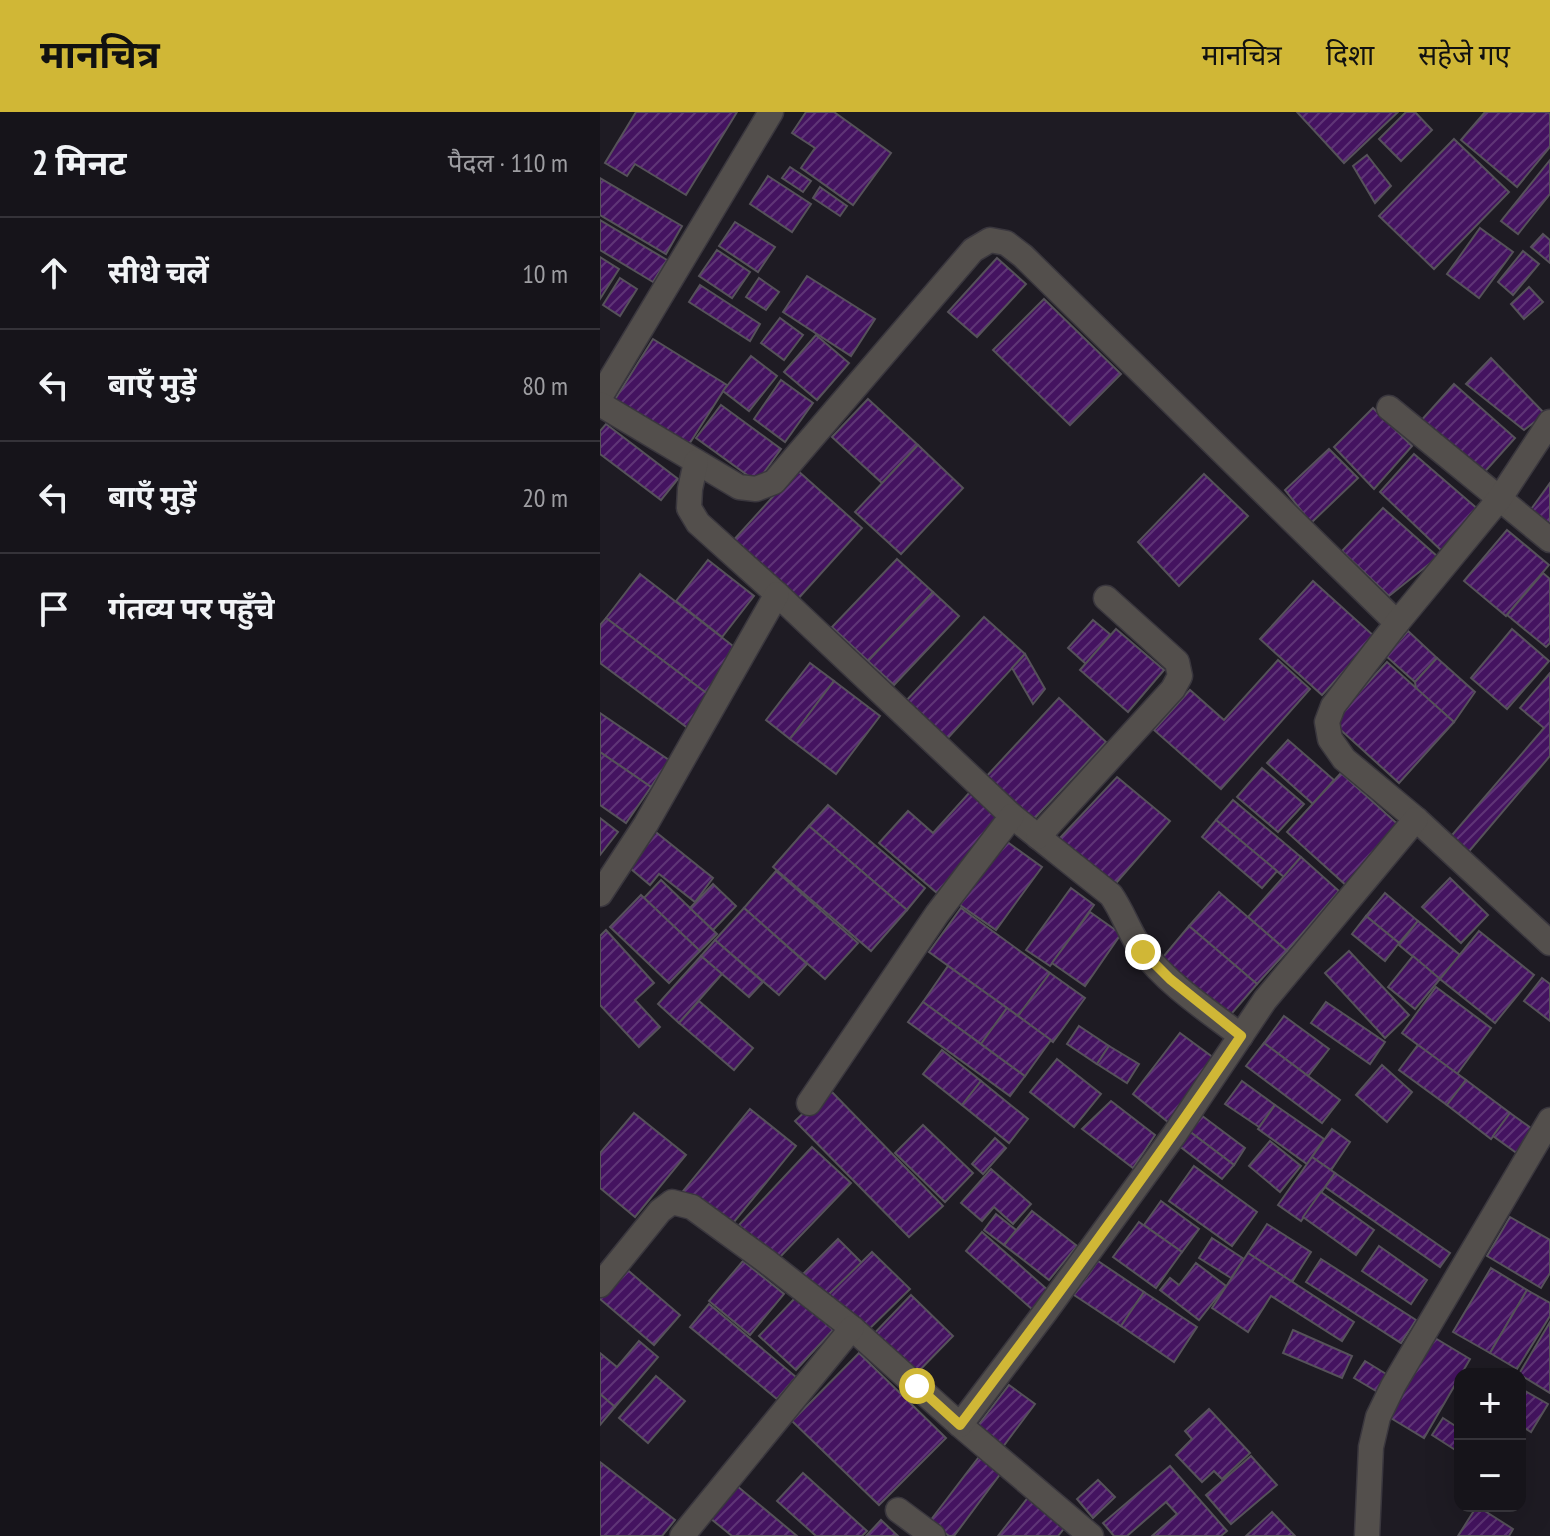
<!DOCTYPE html>
<html lang="hi">
<head>
<meta charset="utf-8">
<style>
  :root { --surface:#16141a; --page:#1f1d23; --text:#f1f3f6; --muted:#9e9ea2; --line:#353339; --accent:#d0b736 }
  body { margin:0; font-family:"PT Sans Narrow","Noto Sans Devanagari",sans-serif; background:var(--page); color:var(--text) }
  .controls { position:absolute; right:24px; bottom:24px; display:grid; overflow:hidden; border-radius:16px; box-shadow:0 8px 32px #0002 }
  .controls button { width:72px; height:72px; display:grid; place-items:center; padding:0; border:0; border-bottom:2px solid var(--line); background:var(--surface); color:var(--text); font:40px sans-serif }
  .stop { position:absolute; width:24px; height:24px; margin:-18px; border:6px solid #d0b736; border-radius:50%; background:#fff }
  .stop.end { background:#d0b736; border-color:#fff; box-shadow:0 2px 8px #0008 }
  .list { margin:0; padding:0; list-style:none }
  h2 { display:flex; justify-content:space-between; align-items:center; height:104px; margin:0; padding:0 32px; font-size:34px }
  h2 small { font-size:26px; font-weight:400; color:var(--muted) }
  .list li { display:grid; grid-template-columns:52px 1fr auto; gap:24px; align-items:center; box-sizing:border-box; height:112px; padding:0 32px; border-top:2px solid var(--line) }
  .list b { display:block; font-size:30px; white-space:nowrap }
  .list em { font-size:26px; font-style:normal; color:var(--muted) }
  .icon { flex:none; width:44px; height:44px; fill:none; stroke:currentColor; stroke-width:2; stroke-linecap:round; stroke-linejoin:round }
  .map { position:relative; flex:none; width:950px; height:1424px; overflow:hidden }
  header { display:flex; align-items:center; gap:48px; box-sizing:border-box; height:112px; padding:0 40px; background:var(--accent); color:#111 }
  header strong { font-size:38px }
  nav { display:flex; gap:44px; margin-inline-start:auto; font-size:28px }
  main { display:flex }
  aside { flex:1; background:var(--surface) }
  .map>svg:first-child { display:block }
  .building { fill:url(#building-hatch); stroke:#56525a; stroke-width:2 }
  .lines { fill:none; stroke-linecap:round; stroke-linejoin:round }
  .street-casing { stroke:#3a373e; stroke-width:27 }
  .street { stroke:#534f4c; stroke-width:24 }
  .route { stroke:#d0b736; stroke-width:10 }
</style>
</head>
<body>
<header>
<strong>मानचित्र</strong>
<nav><a>मानचित्र</a><a>दिशा</a><a>सहेजे गए</a></nav>
</header>
<main>
<aside>
<h2>2 मिनट<small>पैदल · 110 m</small></h2>
<ul class="list">
<li><svg class="icon" aria-label="ahead" viewBox="0 0 24 24"><path d="M12 20V5M6 11l6-6 6 6"/></svg><div><b>सीधे चलें</b></div><em>10 m</em></li>
<li><svg class="icon" aria-label="left" viewBox="0 0 24 24"><path d="M17 20v-9H6M10 6l-5 5 5 5"/></svg><div><b>बाएँ मुड़ें</b></div><em>80 m</em></li>
<li><svg class="icon" aria-label="left" viewBox="0 0 24 24"><path d="M17 20v-9H6M10 6l-5 5 5 5"/></svg><div><b>बाएँ मुड़ें</b></div><em>20 m</em></li>
<li><svg class="icon" aria-label="arrive" viewBox="0 0 24 24"><path d="M6 21V4h12l-3 4 3 4H6"/></svg><div><b>गंतव्य पर पहुँचे</b></div></li>
</ul>
</aside>
<div class="map">
<svg width="950" height="1424" viewBox="0 0 950 1424">
  <defs>
    <pattern id="building-hatch" width="6" height="6" patternUnits="userSpaceOnUse" patternTransform="scale(2)"><rect width="6" height="6" fill="#441360"/><path d="M-1 1l2-2M0 6l6-6M5 7l2-2" fill="none" stroke="#5f3577"/></pattern>
  </defs>
  <rect width="100%" height="100%" fill="#1e1b23"/>
  <g class="building">
    <path d="M36,0H137L86,83L35,52L27,64L5,51Z"/>
    <path d="M206,0H234L291,41L253,93L201,56L215,36L192,21Z"/>
    <path d="M697,0H798L744,51Z"/>
    <path d="M806,0H815L832,18L801,49L779,27Z"/>
    <path d="M885,0H948L950,2V35L917,75L861,28Z"/>
    <path d="M854,27L909,80L834,157L779,104Z"/>
    <path d="M767,43L791,74L775,91L753,54Z"/>
    <path d="M950,48V82L918,122L901,109Z"/>
    <path d="M190,55L211,69L203,80L182,66Z"/>
    <path d="M168,64L211,92L192,120L150,92Z"/>
    <path d="M0,66L82,114L66,142L0,103Z"/>
    <path d="M220,75L247,94L240,104L213,86Z"/>
    <path d="M0,108L67,148L53,170L0,138Z"/>
    <path d="M135,110L175,135L158,160L119,134Z"/>
    <path d="M880,116L913,140L879,186L847,162Z"/>
    <path d="M943,122L950,128V151L931,135Z"/>
    <path d="M117,138L150,160L132,186L99,164Z"/>
    <path d="M923,139L939,152L913,183L898,170Z"/>
    <path d="M0,145L19,157L0,187Z"/>
    <path d="M397,146L426,172L377,225L348,200Z"/>
    <path d="M207,164L275,207L251,244L183,200Z"/>
    <path d="M20,166L37,177L20,204L3,193Z"/>
    <path d="M159,166L179,180L166,198L146,185Z"/>
    <path d="M100,173L160,212L150,229L89,190Z"/>
    <path d="M929,175L943,190L924,207L911,192Z"/>
    <path d="M444,187L521,262L470,313L393,238Z"/>
    <path d="M180,206L203,223L184,248L161,231Z"/>
    <path d="M216,223L249,251L217,288L184,260Z"/>
    <path d="M53,227L127,273L88,334L14,289Z"/>
    <path d="M151,244L177,264L149,299L123,279Z"/>
    <path d="M891,246L945,302L924,318L866,272Z"/>
    <path d="M181,268L213,291L185,330L154,307Z"/>
    <path d="M854,272L915,326L880,365L819,311Z"/>
    <path d="M268,287L318,333L282,371L232,325Z"/>
    <path d="M121,293L181,337L157,370L96,326Z"/>
    <path d="M773,296L812,334L774,377L734,335Z"/>
    <path d="M6,312L78,367L61,388L0,342V319Z"/>
    <path d="M318,333L363,376L301,442L255,400Z"/>
    <path d="M729,337L758,366L711,411L685,378Z"/>
    <path d="M814,342L880,399L845,442L780,380Z"/>
    <path d="M197,358L262,416L196,489L131,431Z"/>
    <path d="M604,362L648,404L579,474L538,430Z"/>
    <path d="M950,371V415L929,400Z"/>
    <path d="M783,396L838,445L789,484L742,439Z"/>
    <path d="M907,418L949,453L906,504L864,469Z"/>
    <path d="M297,447L333,480L268,549L232,515Z"/>
    <path d="M108,448L154,484L122,525L76,489Z"/>
    <path d="M943,461L950,467V531L946,535L907,503Z"/>
    <path d="M40,462L133,534L109,583L6,506Z"/>
    <path d="M713,469L775,525L722,583L660,527Z"/>
    <path d="M333,480L359,504L294,573L268,549Z"/>
    <path d="M384,505L425,542L346,628L305,590Z"/>
    <path d="M6,506L109,583L89,617L0,551V513Z"/>
    <path d="M493,508L511,523L486,552L468,536Z"/>
    <path d="M516,517L564,558L528,600L480,558Z"/>
    <path d="M912,517L949,549L907,597L871,566Z"/>
    <path d="M808,519L837,546L815,570L786,544Z"/>
    <path d="M425,542L445,577L433,592L412,556Z"/>
    <path d="M837,546L875,580L854,610L816,577L815,570Z"/>
    <path d="M678,548L710,577L621,677L554,618L590,578L624,608Z"/>
    <path d="M787,550L854,610L799,671L732,610Z"/>
    <path d="M210,551L234,569L190,627L166,608Z"/>
    <path d="M950,561V644L865,744L847,729L944,616L920,596Z"/>
    <path d="M234,569L280,604L236,662L190,627Z"/>
    <path d="M459,586L506,630L431,710L384,667Z"/>
    <path d="M0,601L69,648L51,675L0,640Z"/>
    <path d="M688,628L734,668L713,692L667,651Z"/>
    <path d="M0,640L51,675L26,711L0,693Z"/>
    <path d="M662,656L704,692L678,720L637,685Z"/>
    <path d="M741,661L802,716L748,775L687,720Z"/>
    <path d="M517,665L570,709L510,778L459,727Z"/>
    <path d="M370,680L402,709L337,781L279,731L308,699L333,721Z"/>
    <path d="M633,688L701,745L684,765L616,708Z"/>
    <path d="M228,693L325,776L307,798L209,714Z"/>
    <path d="M0,706L18,720L0,743Z"/>
    <path d="M616,708L677,759L662,776L602,725Z"/>
    <path d="M209,714L307,798L271,839L173,755Z"/>
    <path d="M52,717L113,766L95,790L59,762L50,773L24,751Z"/>
    <path d="M406,729L442,755L396,818L360,793Z"/>
    <path d="M701,745L739,779L687,839L648,805Z"/>
    <path d="M176,759L258,831L225,867L144,796Z"/>
    <path d="M850,766L888,803L861,831L822,795Z"/>
    <path d="M61,768L117,822L100,839L44,786Z"/>
    <path d="M113,772L136,794L113,818L90,796Z"/>
    <path d="M471,776L494,793L450,854L426,838Z"/>
    <path d="M619,780L687,839L657,872L589,814Z"/>
    <path d="M785,781L818,809L799,831L766,804Z"/>
    <path d="M41,783L100,839L69,871L10,815Z"/>
    <path d="M144,796L207,852L179,883L115,828Z"/>
    <path d="M361,796L450,861L418,904L329,840Z"/>
    <path d="M490,800L521,822L485,874L452,851Z"/>
    <path d="M766,804L799,831L785,849L752,822Z"/>
    <path d="M818,809L860,843L840,867L799,833Z"/>
    <path d="M589,814L657,872L626,908L559,850Z"/>
    <path d="M6,818L54,871L35,888L60,915L39,935L0,893V824Z"/>
    <path d="M879,819L934,863L895,911L840,867Z"/>
    <path d="M115,828L163,870L149,885L101,844Z"/>
    <path d="M749,839L809,903L785,926L725,861Z"/>
    <path d="M101,844L122,862L79,911L58,892Z"/>
    <path d="M813,844L840,867L815,897L788,875Z"/>
    <path d="M348,854L407,896L381,932L323,890Z"/>
    <path d="M450,861L485,886L453,930L418,904Z"/>
    <path d="M942,866L950,872V909L924,889Z"/>
    <path d="M836,875L891,916L857,962L802,921Z"/>
    <path d="M99,889L153,936L134,958L79,911Z"/>
    <path d="M323,890L425,964L410,984L308,910Z"/>
    <path d="M726,890L785,930L770,952L711,911Z"/>
    <path d="M407,896L451,928L425,964L381,932Z"/>
    <path d="M684,904L729,937L708,964L664,931Z"/>
    <path d="M479,914L509,934L497,952L467,932Z"/>
    <path d="M580,921L622,952L573,1014L533,982Z"/>
    <path d="M664,931L740,988L722,1011L646,954Z"/>
    <path d="M818,933L866,968L847,993L799,958Z"/>
    <path d="M509,934L539,952L527,971L497,952Z"/>
    <path d="M342,938L381,969L362,993L323,962Z"/>
    <path d="M457,947L501,982L474,1015L430,980Z"/>
    <path d="M782,953L812,980L787,1010L756,983Z"/>
    <path d="M866,968L910,1001L891,1027L847,993Z"/>
    <path d="M381,969L428,1007L409,1031L362,993Z"/>
    <path d="M642,969L675,993L659,1015L625,992Z"/>
    <path d="M229,977L343,1094L309,1125L195,1009Z"/>
    <path d="M511,989L555,1023L533,1056L482,1017Z"/>
    <path d="M675,993L724,1027L707,1052L658,1017Z"/>
    <path d="M150,997L196,1034L129,1116L83,1079Z"/>
    <path d="M34,1001L86,1043L35,1105L0,1076V1041Z"/>
    <path d="M910,1001L935,1019L918,1042L893,1024Z"/>
    <path d="M601,1003L645,1036L634,1053L589,1019Z"/>
    <path d="M323,1013L373,1061L345,1090L295,1041Z"/>
    <path d="M732,1017L750,1030L731,1058L712,1045Z"/>
    <path d="M589,1019L634,1053L622,1067L578,1033Z"/>
    <path d="M395,1026L406,1036L383,1062L372,1052Z"/>
    <path d="M670,1029L701,1054L680,1080L649,1054Z"/>
    <path d="M212,1035L251,1071L177,1148L139,1113Z"/>
    <path d="M712,1045L735,1061L701,1109L678,1093Z"/>
    <path d="M594,1054L657,1100L632,1134L569,1089Z"/>
    <path d="M391,1057L431,1092L413,1112L394,1095L382,1109L361,1091Z"/>
    <path d="M735,1061L850,1141L840,1155L725,1075Z"/>
    <path d="M721,1080L774,1118L756,1143L703,1105Z"/>
    <path d="M561,1089L599,1117L582,1140L544,1113Z"/>
    <path d="M432,1099L477,1134L449,1168L404,1133Z"/>
    <path d="M396,1102L416,1118L404,1133L384,1118Z"/>
    <path d="M910,1105L950,1128V1161L941,1176L887,1144Z"/>
    <path d="M539,1110L582,1140L556,1176L513,1145Z"/>
    <path d="M667,1112L711,1140L692,1170L648,1141Z"/>
    <path d="M382,1120L449,1179L433,1198L366,1139Z"/>
    <path d="M612,1126L644,1147L631,1166L599,1146Z"/>
    <path d="M238,1127L262,1151L226,1185L203,1162Z"/>
    <path d="M779,1134L827,1168L811,1192L762,1159Z"/>
    <path d="M272,1140L310,1177L263,1223L226,1185Z"/>
    <path d="M648,1141L754,1210L742,1229L671,1184L648,1220L612,1196Z"/>
    <path d="M721,1147L816,1208L801,1231L706,1170Z"/>
    <path d="M143,1149L184,1182L150,1223L109,1189Z"/>
    <path d="M498,1149L544,1180L521,1214L474,1183Z"/>
    <path d="M596,1151L626,1174L599,1208L560,1178L570,1166L579,1173Z"/>
    <path d="M24,1155L80,1203L54,1233L0,1187V1184Z"/>
    <path d="M891,1156L927,1178L890,1241L853,1220Z"/>
    <path d="M927,1178L950,1191V1204L917,1257L890,1241Z"/>
    <path d="M544,1180L597,1215L574,1250L521,1214Z"/>
    <path d="M311,1183L353,1224L311,1267L269,1227Z"/>
    <path d="M196,1185L233,1218L196,1258L159,1224Z"/>
    <path d="M109,1192L196,1265L177,1287L90,1215Z"/>
    <path d="M950,1210V1281L919,1262Z"/>
    <path d="M693,1218L752,1244L742,1266L683,1241Z"/>
    <path d="M835,1226L870,1247L824,1326L789,1305Z"/>
    <path d="M39,1229L58,1245L15,1295L0,1282V1241L17,1255Z"/>
    <path d="M259,1241L346,1326L279,1393L192,1309Z"/>
    <path d="M765,1249L791,1265L781,1282L754,1266Z"/>
    <path d="M56,1264L85,1289L48,1331L19,1306Z"/>
    <path d="M409,1273L435,1292L399,1340L373,1320Z"/>
    <path d="M920,1276L948,1292L931,1320L920,1313Z"/>
    <path d="M0,1282L15,1295L0,1313Z"/>
    <path d="M609,1297L650,1341L622,1367L614,1359L602,1370L576,1343L592,1327L585,1319Z"/>
    <path d="M843,1306L860,1317V1341L832,1323Z"/>
    <path d="M382,1341L404,1357L354,1424H349L330,1409Z"/>
    <path d="M651,1344L677,1373L631,1412L606,1383Z"/>
    <path d="M0,1350L75,1408L62,1424H0Z"/>
    <path d="M570,1354L627,1419L621,1424H552L577,1402L566,1390L527,1424H514L503,1411Z"/>
    <path d="M203,1361L267,1419L262,1424H216L177,1389Z"/>
    <path d="M498,1368L515,1385L493,1406L477,1387Z"/>
    <path d="M137,1374L197,1424H132L110,1406Z"/>
    <path d="M430,1383L466,1414L458,1424H398Z"/>
    <path d="M877,1394L913,1417L909,1424H858Z"/>
    <path d="M672,1400L695,1424H646Z"/>
    <path d="M281,1408L298,1424H266Z"/>
  </g>
  <g class="lines">
    <defs>
      <g id="street">
        <path d="M0,285L171,0"/>
        <path d="M0,292L139,375L156,377L174,370L373,138L390,128L406,131L423,144L797,511"/>
        <path d="M789,296L950,428"/>
        <path d="M950,310L900,386L797,511L733,594L727,610L730,627L744,647L816,707L950,831"/>
        <path d="M96,350L90,377L89,396L98,411L177,482L412,704L511,783C523,800 529,820 541,837C567,872 607,898 641,924"/>
        <path d="M438,725L573,577L580,564L577,550L506,486"/>
        <path d="M0,782L46,712L177,482"/>
        <path d="M209,991L337,802L412,704"/>
        <path d="M0,1173L60,1099L72,1090L92,1095L166,1149L252,1216L360,1313L491,1424"/>
        <path d="M360,1313L446,1199L574,1023L665,888L816,707"/>
        <path d="M298,1398L333,1424"/>
        <path d="M82,1424L252,1216"/>
        <path d="M767,1424L771,1335L778,1305L793,1274L950,1008"/>
      </g>
    </defs>
    <use href="#street" class="street-casing"/>
    <use href="#street" class="street"/>
  </g>
  <g class="lines">
    <path class="route" d="M317,1274L360,1313C456,1186 551,1057 641,924L570,867L543,840"/>
  </g>
</svg>
<div class="controls">
<button>+</button>
<button>−</button>
</div>
<div class="stop" style="left:317px;top:1274px"></div>
<div class="stop end" style="left:543px;top:840px"></div>
</div>
</main>
</body>
</html>
